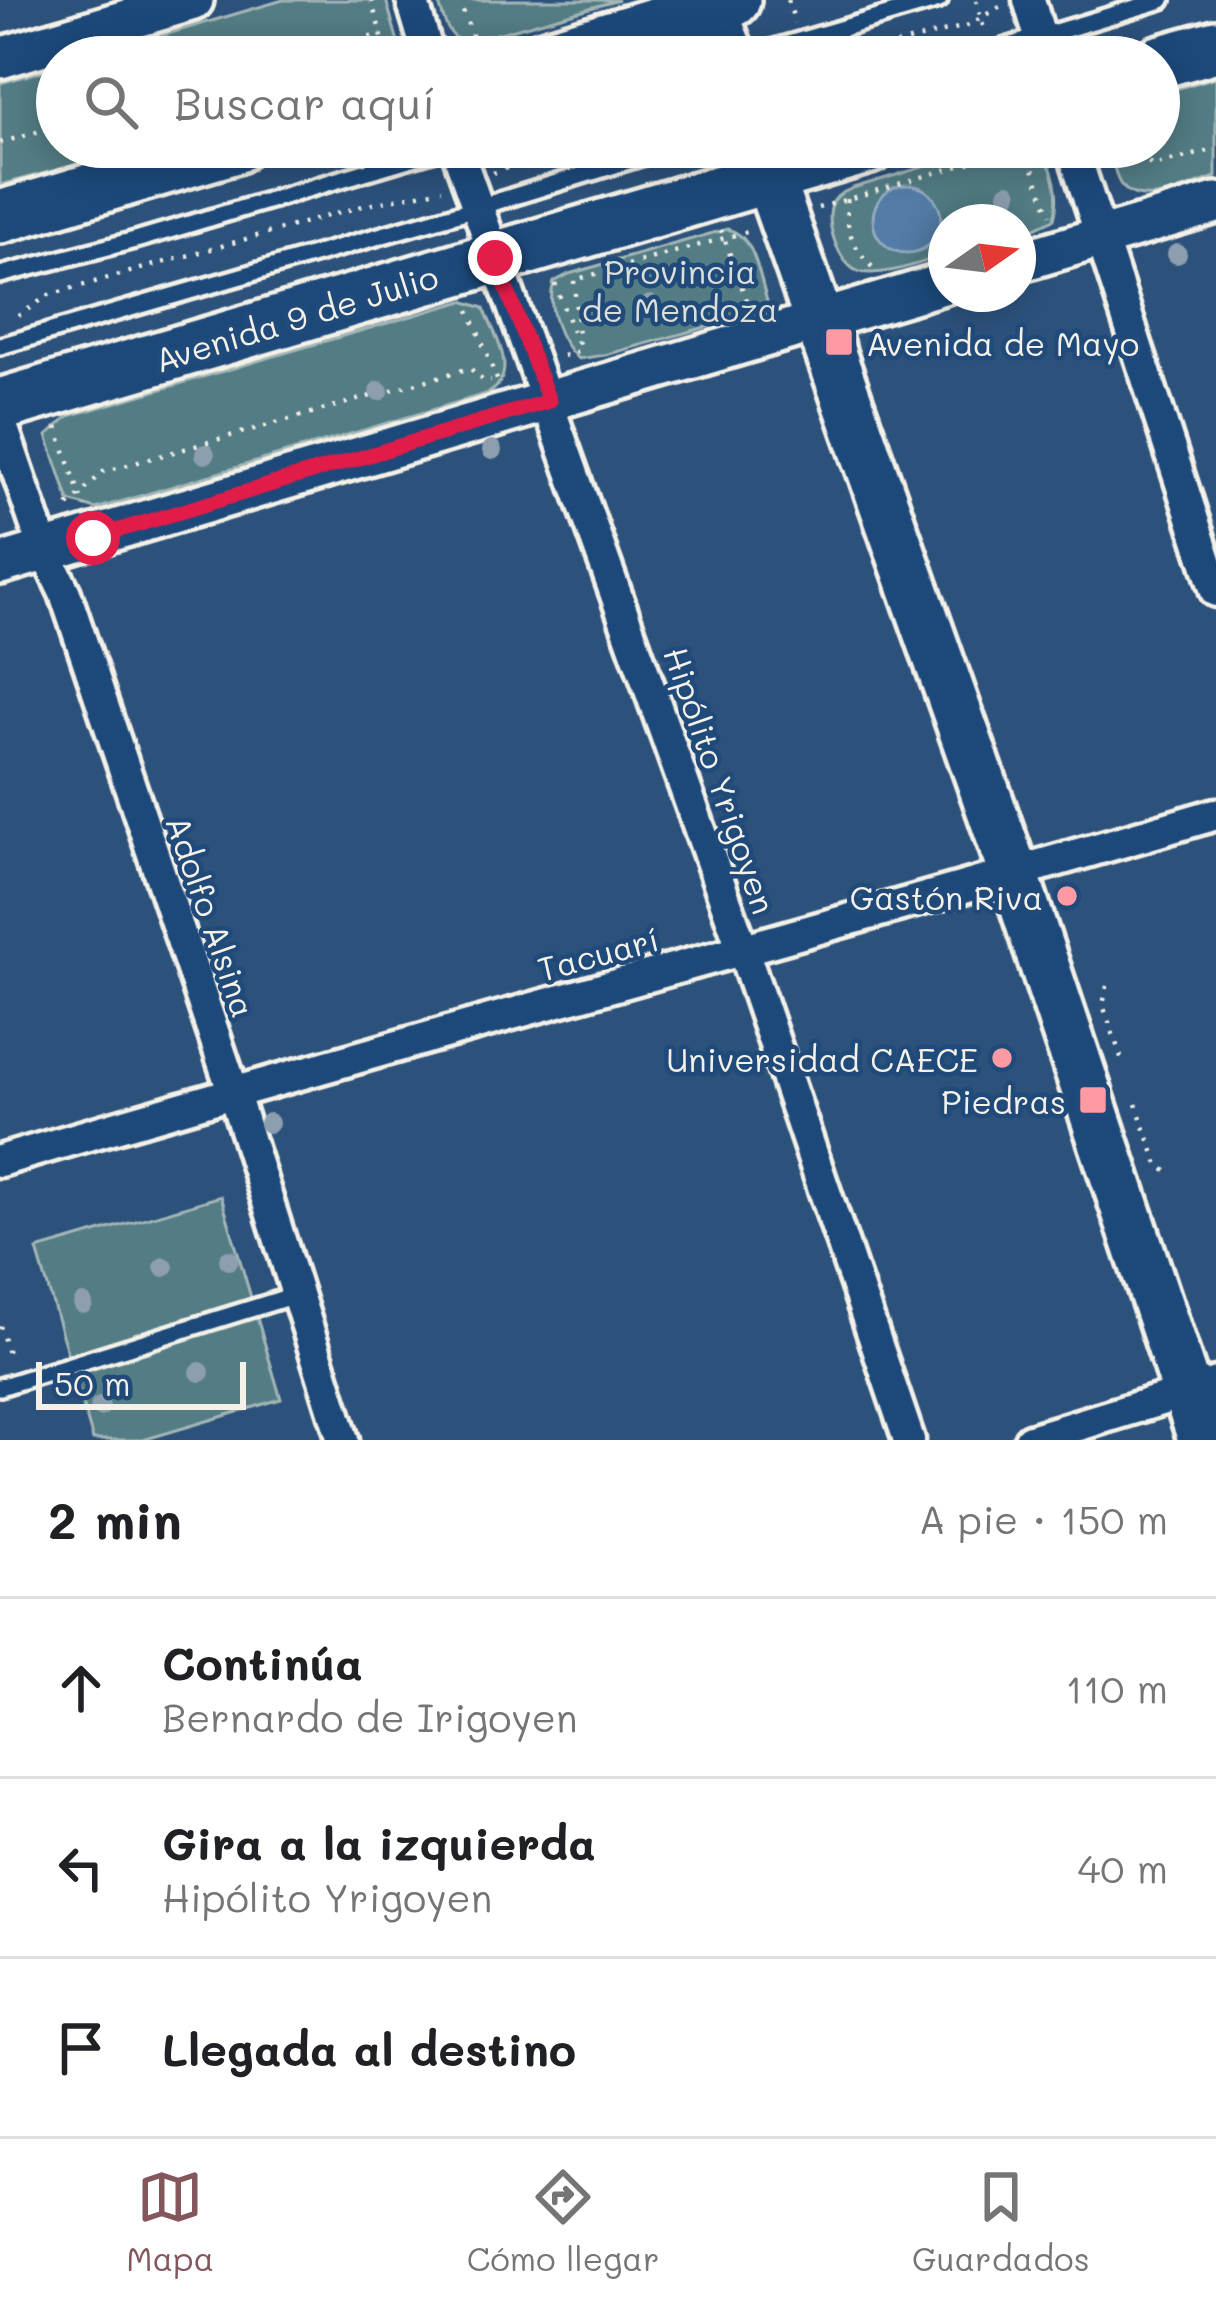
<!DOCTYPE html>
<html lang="es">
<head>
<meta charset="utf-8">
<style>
  :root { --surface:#fff; --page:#f2f2f2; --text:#202124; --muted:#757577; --line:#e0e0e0; --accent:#84575d }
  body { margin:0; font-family:Mali,sans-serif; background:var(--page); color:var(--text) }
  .compass { position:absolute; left:928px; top:204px; width:108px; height:108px; border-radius:50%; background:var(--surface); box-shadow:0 6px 30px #0003; rotate:76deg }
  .scale { position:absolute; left:36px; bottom:30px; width:210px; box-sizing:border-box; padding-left:12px; border:6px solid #f4f1e8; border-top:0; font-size:33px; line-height:42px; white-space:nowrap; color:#f4f1e8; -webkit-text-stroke:9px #1f4a7a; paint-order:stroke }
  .stop { position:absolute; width:36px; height:36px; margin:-27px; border:9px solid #e11d48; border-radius:50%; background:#fff }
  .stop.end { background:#e11d48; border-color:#fff; box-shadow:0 3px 12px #0008 }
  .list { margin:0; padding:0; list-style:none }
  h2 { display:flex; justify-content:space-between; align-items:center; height:156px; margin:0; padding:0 48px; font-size:51px }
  h2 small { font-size:39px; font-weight:400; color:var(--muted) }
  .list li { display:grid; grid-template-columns:78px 1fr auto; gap:36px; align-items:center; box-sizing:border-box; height:180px; padding:0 48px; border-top:3px solid var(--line) }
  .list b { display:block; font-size:45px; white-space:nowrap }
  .list p { margin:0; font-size:39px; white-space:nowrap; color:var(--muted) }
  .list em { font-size:39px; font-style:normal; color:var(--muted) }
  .icon { flex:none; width:66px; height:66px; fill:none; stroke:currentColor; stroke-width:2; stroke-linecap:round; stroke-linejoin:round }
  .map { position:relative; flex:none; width:1216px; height:1440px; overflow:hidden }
  .search { position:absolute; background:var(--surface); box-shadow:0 6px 30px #0003; left:36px; right:36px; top:36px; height:132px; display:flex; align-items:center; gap:30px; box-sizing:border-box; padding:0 42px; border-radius:66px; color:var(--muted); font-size:45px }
  .sheet { height:696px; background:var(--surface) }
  nav { display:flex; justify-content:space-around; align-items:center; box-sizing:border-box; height:168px; border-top:3px solid var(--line); background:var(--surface); font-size:33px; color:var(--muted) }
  nav a { display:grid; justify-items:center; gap:6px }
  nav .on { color:var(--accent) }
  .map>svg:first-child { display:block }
  .green { fill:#527c84; stroke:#a3b6b6; stroke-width:3 }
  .water { fill:#527ba6; stroke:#93aac0; stroke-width:3 }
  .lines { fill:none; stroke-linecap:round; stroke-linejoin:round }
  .service-casing { stroke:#f4f1e8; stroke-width:24 }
  .minor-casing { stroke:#f4f1e8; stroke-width:39 }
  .tertiary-casing { stroke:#f4f1e8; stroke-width:48 }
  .primary-casing { stroke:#f4f1e8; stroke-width:57 }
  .trunk-casing { stroke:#f4f1e8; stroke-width:60 }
  .path { stroke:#f4f1e8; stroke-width:4.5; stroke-dasharray:3 9; stroke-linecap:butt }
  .service { stroke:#1f4a7a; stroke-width:15 }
  .minor { stroke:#1f4a7a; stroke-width:30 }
  .tertiary { stroke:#1f4a7a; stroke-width:39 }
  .primary { stroke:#1f4a7a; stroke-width:48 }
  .trunk { stroke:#1f4a7a; stroke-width:51 }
  .tree { fill:#8d9faf }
  .route { stroke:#e11d48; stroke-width:15 }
  .poi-dot { fill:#ff9aa2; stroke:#1f4a7a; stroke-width:4.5 }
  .labels { text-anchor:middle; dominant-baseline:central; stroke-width:9; stroke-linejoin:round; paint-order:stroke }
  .park-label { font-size:33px; fill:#dcdfd9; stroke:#1f4a7a }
  .street-label { font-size:33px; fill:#f4f1e8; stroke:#1f4a7a }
  .poi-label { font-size:33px; fill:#f4f1e8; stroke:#1f4a7a; text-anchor:end }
</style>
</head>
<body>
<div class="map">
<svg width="1216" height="1440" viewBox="0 0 1216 1440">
  <rect width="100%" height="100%" fill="#2c517b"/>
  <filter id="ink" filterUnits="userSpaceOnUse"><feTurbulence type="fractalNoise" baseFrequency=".00833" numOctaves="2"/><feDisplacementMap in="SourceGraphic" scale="24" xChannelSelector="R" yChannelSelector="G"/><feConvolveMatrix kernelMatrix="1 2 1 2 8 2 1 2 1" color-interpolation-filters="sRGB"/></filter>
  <g filter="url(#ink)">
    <g class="green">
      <path d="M283,0H386L400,49L394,57H89Z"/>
      <path d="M438,0H619L464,43C446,36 443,16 438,0Z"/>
      <path d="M57,67V147H143L0,185V83Z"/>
      <path d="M1216,77V177C1190,185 1142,211 1121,185C1114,176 1113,159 1110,147H1159V94Z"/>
      <path d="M990,147H1039C1054,167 1061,196 1054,219L1018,236V222H946V255C920,262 887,277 860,272C839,267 820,215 836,198C840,193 847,191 853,188Z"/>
      <path d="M727,229C756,236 759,277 767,301L761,312L605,355L578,359C559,341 546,307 554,282L569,274Z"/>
      <path d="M463,301L484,308C495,336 520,373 489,393L96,509L69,501L47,436L69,416Z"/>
      <path d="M221,1196L281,1399L143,1440H93L37,1250Z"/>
    </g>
    <circle class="water" cx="907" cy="219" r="34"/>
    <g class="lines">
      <defs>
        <g id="service">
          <path d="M744,57L939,0"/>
          <path d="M973,57L1162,0"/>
          <path d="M0,275L139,239L449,147"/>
          <path d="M0,346L476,208L673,147"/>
          <path d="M0,1387L298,1294"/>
        </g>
        <g id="minor">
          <path d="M412,0L429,57"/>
          <path d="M1029,0L1046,57"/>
          <path d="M456,147L743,950L909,1440"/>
          <path d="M1072,147L1216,591"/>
          <path d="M0,420L45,552L65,593L233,1091L343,1440"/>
          <path d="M0,1161C404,1040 812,934 1216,814"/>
          <path d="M1030,1440L1216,1383"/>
        </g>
        <g id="tertiary">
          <path d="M0,58L193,0"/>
          <path d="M1018,262L1216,203"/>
          <path d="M0,564L946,283"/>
        </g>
        <g id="primary">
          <path d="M708,0L731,57"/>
          <path d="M758,147L1014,874L1203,1440"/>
        </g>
        <g id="trunk">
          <path d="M544,57L734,0"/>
          <path d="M1159,62L1216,46"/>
          <path d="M0,217L235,147"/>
          <path d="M0,405L869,147"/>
        </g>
      </defs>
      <use href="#service" class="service-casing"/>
      <use href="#minor" class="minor-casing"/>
      <use href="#tertiary" class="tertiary-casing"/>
      <use href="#primary" class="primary-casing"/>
      <use href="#trunk" class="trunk-casing"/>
      <g class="path">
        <path d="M371,0L388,57"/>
        <path d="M459,0L480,57"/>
        <path d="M788,0L795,23"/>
        <path d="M976,0L984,29"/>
        <path d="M300,57L381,34"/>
        <path d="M850,57L969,25L1004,4"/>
        <path d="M0,143L57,126"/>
        <path d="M512,147L517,165"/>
        <path d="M1025,147L1050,215"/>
        <path d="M1130,147L1153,166L1216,149"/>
        <path d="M493,173L566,147"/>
        <path d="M847,199C845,229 852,246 873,268"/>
        <path d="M818,208L1022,147"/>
        <path d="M721,230L750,309"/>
        <path d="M555,284L576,341"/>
        <path d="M469,310L498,382"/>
        <path d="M18,316L49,295L359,207L442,189"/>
        <path d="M563,356L579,351L574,280L750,231"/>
        <path d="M57,427L84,507"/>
        <path d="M68,506L103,472L470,368L483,381H491"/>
        <path d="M1107,986L1103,1005L1123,1063"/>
        <path d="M1136,1104L1158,1165L1168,1172"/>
        <path d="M0,1326L10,1360"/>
      </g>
      <use href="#service" class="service"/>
      <use href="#minor" class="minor"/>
      <use href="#tertiary" class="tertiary"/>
      <use href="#primary" class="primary"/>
      <use href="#trunk" class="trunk"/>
    </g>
    <g class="tree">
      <circle cx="1008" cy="193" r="10"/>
      <circle cx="1177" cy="254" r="10"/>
      <circle cx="650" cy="305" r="10"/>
      <circle cx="379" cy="391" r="10"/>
      <circle cx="492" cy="450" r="10"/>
      <circle cx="205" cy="454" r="10"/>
      <circle cx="269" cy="1123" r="10"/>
      <circle cx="229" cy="1260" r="10"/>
      <circle cx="164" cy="1267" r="10"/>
      <circle cx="83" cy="1304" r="10"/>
      <circle cx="200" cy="1372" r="10"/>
      <circle cx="100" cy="1407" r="10"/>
    </g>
  </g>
  <g class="lines" filter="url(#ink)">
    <path class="route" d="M93,538L549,401L495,258"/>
  </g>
  <g class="poi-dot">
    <rect x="824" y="327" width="30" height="30" rx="6"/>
    <circle cx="1067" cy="896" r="12"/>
    <circle cx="1002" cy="1058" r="12"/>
    <rect x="1078" y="1085" width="30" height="30" rx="6"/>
  </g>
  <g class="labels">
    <g class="park-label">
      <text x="680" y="270">Provincia<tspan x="680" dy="38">de Mendoza</tspan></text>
    </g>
    <g class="street-label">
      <text transform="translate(296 317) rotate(-17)">Avenida 9 de Julio</text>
      <text transform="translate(721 780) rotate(71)">Hipólito Yrigoyen</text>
      <text transform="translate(212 916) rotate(71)">Adolfo Alsina</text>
      <text transform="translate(598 953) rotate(-15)">Tacuarí</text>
    </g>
    <g class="poi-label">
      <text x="866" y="342" text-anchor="start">Avenida de Mayo</text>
      <text x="1043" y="896">Gastón Riva</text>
      <text x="978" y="1058">Universidad CAECE</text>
      <text x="1066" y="1100">Piedras</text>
    </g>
  </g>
</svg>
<svg class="compass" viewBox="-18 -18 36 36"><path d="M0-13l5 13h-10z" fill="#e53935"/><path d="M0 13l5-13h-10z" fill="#757577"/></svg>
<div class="scale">50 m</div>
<div class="stop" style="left:93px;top:538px"></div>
<div class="stop end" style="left:495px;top:258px"></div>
<div class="search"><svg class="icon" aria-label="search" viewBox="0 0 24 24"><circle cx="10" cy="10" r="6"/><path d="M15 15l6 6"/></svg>Buscar aquí</div>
</div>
<section class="sheet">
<h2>2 min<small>A pie · 150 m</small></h2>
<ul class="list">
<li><svg class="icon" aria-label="ahead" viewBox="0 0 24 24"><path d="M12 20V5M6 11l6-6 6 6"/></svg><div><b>Continúa</b><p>Bernardo de Irigoyen</p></div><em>110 m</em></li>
<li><svg class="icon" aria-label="left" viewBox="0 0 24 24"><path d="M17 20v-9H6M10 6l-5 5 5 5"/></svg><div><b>Gira a la izquierda</b><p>Hipólito Yrigoyen</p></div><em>40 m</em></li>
<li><svg class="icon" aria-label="arrive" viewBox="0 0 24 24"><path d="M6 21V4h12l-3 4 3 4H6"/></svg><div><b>Llegada al destino</b></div></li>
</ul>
</section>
<nav>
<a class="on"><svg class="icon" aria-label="map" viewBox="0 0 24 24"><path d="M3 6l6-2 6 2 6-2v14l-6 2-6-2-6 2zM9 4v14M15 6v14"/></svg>Mapa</a>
<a><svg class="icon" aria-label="directions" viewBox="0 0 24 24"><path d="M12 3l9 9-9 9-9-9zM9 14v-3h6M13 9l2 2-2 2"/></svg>Cómo llegar</a>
<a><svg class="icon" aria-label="saved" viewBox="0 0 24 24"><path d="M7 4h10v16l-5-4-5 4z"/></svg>Guardados</a>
</nav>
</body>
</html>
